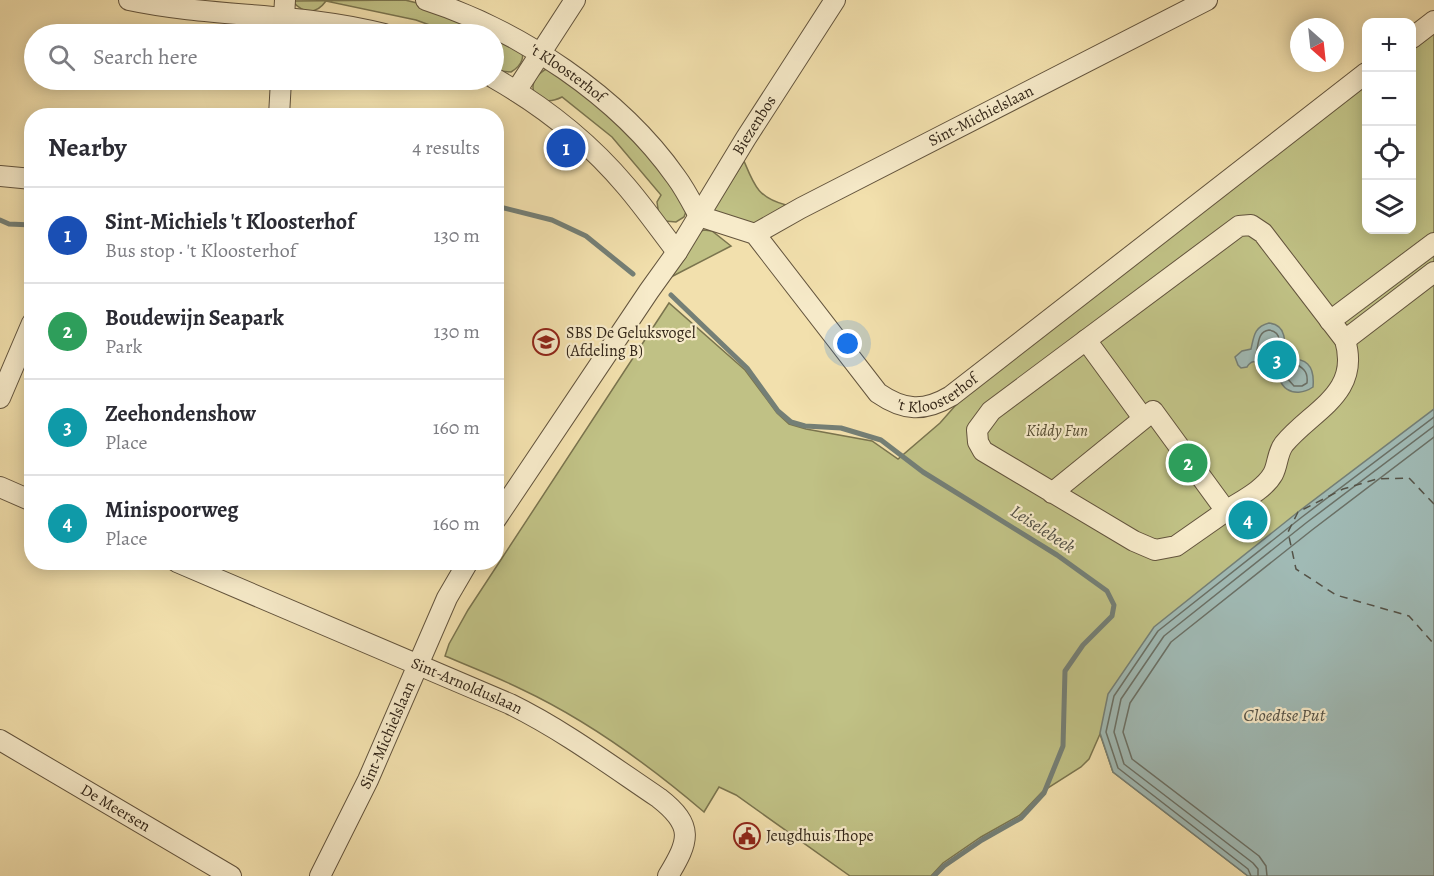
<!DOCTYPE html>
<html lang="en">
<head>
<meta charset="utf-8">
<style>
  :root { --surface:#fff; --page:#f2f2f3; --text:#2b2b33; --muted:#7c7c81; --line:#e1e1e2; --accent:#8f2418 }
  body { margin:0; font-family:Alegreya,serif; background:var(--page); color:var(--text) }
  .controls { position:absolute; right:18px; top:18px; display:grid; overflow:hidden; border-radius:12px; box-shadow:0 3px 15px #0003 }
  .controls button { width:54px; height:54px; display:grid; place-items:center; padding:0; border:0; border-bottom:2px solid var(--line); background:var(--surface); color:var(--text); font:30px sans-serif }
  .compass { position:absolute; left:1290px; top:18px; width:54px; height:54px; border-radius:50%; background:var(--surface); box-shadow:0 3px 15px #0003; rotate:153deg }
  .you { position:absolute; left:848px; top:344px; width:21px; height:21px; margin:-15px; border:4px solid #fff; border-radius:50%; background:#1a73e8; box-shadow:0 0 0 9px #1a73e833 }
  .badge { display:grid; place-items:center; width:39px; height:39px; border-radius:50%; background:var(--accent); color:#fff; font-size:20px; font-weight:700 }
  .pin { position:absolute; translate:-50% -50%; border:3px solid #fff; box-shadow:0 2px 6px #0006 }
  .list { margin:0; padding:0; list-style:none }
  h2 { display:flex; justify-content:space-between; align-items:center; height:78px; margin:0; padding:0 24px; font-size:26px }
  h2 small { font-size:20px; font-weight:400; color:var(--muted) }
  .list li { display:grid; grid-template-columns:39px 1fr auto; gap:18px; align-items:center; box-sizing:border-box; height:96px; padding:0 24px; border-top:2px solid var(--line) }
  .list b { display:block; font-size:22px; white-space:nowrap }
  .list p { margin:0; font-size:20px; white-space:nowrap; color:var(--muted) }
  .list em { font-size:20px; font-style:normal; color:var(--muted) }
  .icon { flex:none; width:33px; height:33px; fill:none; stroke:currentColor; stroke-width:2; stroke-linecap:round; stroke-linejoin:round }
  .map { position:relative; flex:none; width:1434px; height:876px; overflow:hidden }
  .search { position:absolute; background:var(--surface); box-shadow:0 3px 15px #0003; left:24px; top:24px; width:480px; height:66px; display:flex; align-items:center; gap:15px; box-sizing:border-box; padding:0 21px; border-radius:33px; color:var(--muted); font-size:22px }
  .panel { position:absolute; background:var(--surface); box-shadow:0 3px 15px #0003; left:24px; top:108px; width:480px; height:462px; border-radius:24px }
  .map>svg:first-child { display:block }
  .green { fill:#c0c185; stroke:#7a744e; stroke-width:1.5 }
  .water { fill:#a0bab5; stroke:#747f76; stroke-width:1.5 }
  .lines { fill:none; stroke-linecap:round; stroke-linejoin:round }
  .shore { stroke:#6a7066; stroke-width:1.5 }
  .stream { stroke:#747f76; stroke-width:5 }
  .ferry { stroke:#545247; stroke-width:1.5; stroke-dasharray:8 6; stroke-linecap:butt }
  .minor-casing { stroke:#63543d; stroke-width:22 }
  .minor { stroke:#f7ebca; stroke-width:20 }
  .labels { text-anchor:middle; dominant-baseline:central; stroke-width:4.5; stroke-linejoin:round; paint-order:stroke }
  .street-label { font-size:16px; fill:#332618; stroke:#f7ebca }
  .poi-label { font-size:16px; fill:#332618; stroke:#f7ebca; text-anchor:start }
  .park-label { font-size:16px; font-style:italic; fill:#564d33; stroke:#f7ebca }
  .water-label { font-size:18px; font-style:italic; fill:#545247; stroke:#f7ebca }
</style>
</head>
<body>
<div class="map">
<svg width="1434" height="876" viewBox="0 0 1434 876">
  <rect width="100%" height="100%" fill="#f2e0ad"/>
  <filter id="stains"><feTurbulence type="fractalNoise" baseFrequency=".00333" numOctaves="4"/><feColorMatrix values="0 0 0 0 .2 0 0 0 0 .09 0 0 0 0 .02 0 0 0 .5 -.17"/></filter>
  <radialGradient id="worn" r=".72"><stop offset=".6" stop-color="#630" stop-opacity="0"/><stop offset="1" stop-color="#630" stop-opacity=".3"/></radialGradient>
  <g class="green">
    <path d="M405,0L417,3C443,13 497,29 517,46C528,55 521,66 511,72L500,71L494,67V34H454L416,20L326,1C315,16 303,13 292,1Z"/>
    <path d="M1434,32V876H1248L1113,772L1100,734L1089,759L1081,767L1043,791L1020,815L981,837L943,863L931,876H850L736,795L719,787L704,812C649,765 587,720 521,689C497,677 471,667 445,656L449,644L468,610L669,303L745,370L777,413L789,424L806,429L872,441L898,459L940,423L962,398L1366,85V230H1412V50Z"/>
    <path d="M548,68L581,88L654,162L687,209L684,217L676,222L665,221L659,216L657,202L661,195L612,137L562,97C535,111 520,82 548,68Z"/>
    <path d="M744,161C754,185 758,198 786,205L754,224L715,212L714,209Z"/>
    <path d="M704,230L712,231L731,246L671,277L670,276L698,232Z"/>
  </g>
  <g class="water">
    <path d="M1269,323C1287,325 1286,343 1282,356L1285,359C1306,357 1315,365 1313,387C1294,400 1273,387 1281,365L1278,362C1275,362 1272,364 1269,365C1259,366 1254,356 1247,367L1241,368L1238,365L1235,357L1242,351L1251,349C1254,336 1254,327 1269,323Z"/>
    <path d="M1434,409V876H1248L1113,772L1100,733L1108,694L1154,627L1298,512Z"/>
  </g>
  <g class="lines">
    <g class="shore">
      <path d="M1269,330C1283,332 1280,346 1275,355C1269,357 1261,361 1256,354C1259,344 1257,332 1269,330Z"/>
      <path d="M1296,364C1305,369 1308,373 1307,383L1302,386H1294L1286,377L1287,366Z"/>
      <path d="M1251,876L1248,869L1118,768L1106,732L1114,696L1158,631L1302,517L1434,417"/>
      <path d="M1258,876V869L1253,863L1124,764L1114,732L1121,699L1164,636L1306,523L1434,426"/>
      <path d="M1267,876L1266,866L1259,856L1132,759L1123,732L1130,703L1171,642L1312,530L1434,437"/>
    </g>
    <g class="stream">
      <path d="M496,206L552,220L586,236L633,274"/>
      <path d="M0,220L9,224L32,225"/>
      <path d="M671,295L747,368L778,411L791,422L805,426L841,428L881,440L923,472L1057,555L1107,591L1114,605L1112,616L1083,645L1065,671L1063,746L1044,793L1021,818L982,840L944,866L934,876"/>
    </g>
    <path class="ferry" d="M1434,504L1409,478L1377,479L1343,489L1298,512L1288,532L1296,569L1336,595L1409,616L1434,644"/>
    <defs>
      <g id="minor">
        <path d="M129,0C213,18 301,12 384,34"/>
        <path id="s1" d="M426,0C519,30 619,96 676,177C685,189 692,203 699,216L755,234L878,393C904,411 924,412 951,396L1366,73"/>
        <path d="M283,34L285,0"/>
        <path d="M1412,38L1434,21"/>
        <path d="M494,78C543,106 589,142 626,186C644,207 660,230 677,252"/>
        <path d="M516,91L575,0"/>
        <path d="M279,116L281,80"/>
        <path d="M0,176L32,179"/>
        <path id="s2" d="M755,234L801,208L1207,0"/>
        <path d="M1330,321L1434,243"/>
        <path d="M1086,340L1143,418"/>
        <path d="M1345,340L1434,272"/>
        <path d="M0,398L32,323"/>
        <path d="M0,487L32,501"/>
        <path d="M1052,493L1153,411L1226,511C1241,501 1264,490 1273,474C1278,465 1277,453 1284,444C1312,410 1361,394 1345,340L1263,233L1251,225L1239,226L991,411L977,430L978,442L983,451L1134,541L1155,550L1176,546L1226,511"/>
        <path id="s3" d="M496,519L649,291L677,252L746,138L835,0"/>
        <path id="s4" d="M177,562L510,704C563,730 610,765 659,798C695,826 689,841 668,876"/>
        <path id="s5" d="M0,740L231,876"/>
        <path id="s6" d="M320,876L368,780L447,598L468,562"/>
      </g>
    </defs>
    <use href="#minor" class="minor-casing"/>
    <use href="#minor" class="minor"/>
  </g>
  <defs>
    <symbol id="school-ring" viewBox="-11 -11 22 22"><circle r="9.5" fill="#f7ebca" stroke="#8f2418" stroke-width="1.5"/><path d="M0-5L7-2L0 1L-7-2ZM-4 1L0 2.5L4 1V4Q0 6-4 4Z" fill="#8f2418"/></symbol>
    <symbol id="civic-ring" viewBox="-11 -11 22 22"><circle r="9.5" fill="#f7ebca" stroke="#8f2418" stroke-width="1.5"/><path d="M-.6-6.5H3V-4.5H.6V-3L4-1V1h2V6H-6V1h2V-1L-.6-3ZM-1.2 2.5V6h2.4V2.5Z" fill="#8f2418"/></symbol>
  </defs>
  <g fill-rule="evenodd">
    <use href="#school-ring" x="531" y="327" width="30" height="30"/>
    <use href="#civic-ring" x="732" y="821" width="30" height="30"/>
  </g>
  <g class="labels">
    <g class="street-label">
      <text stroke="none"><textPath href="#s1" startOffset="160">'t Kloosterhof</textPath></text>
      <text stroke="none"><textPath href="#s2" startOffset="255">Sint-Michielslaan</textPath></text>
      <text stroke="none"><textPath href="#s3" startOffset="471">Biezenbos</textPath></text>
      <text stroke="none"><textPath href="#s1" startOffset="682">'t Kloosterhof</textPath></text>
      <text stroke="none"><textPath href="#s4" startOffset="315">Sint-Arnolduslaan</textPath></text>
      <text stroke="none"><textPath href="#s6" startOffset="156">Sint-Michielslaan</textPath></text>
      <text stroke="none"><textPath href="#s5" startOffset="134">De Meersen</textPath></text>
    </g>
    <g class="poi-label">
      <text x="566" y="333">SBS De Geluksvogel<tspan x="566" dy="18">(Afdeling B)</tspan></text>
      <text x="766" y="836">Jeugdhuis Thope</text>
    </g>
    <g class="park-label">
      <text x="1057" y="431">Kiddy Fun</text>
    </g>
    <g class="water-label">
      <text transform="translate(1043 529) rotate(33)">Leiselebeek</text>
      <text x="1284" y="715">Cloedtse Put</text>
    </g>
  </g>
  <rect width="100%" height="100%" filter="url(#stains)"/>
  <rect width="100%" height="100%" fill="url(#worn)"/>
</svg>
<div class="controls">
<button>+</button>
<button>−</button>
<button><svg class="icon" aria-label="locate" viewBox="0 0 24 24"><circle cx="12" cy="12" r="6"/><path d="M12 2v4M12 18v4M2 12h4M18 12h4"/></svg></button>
<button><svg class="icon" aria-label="layers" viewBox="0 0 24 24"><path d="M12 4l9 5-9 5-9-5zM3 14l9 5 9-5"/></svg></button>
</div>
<svg class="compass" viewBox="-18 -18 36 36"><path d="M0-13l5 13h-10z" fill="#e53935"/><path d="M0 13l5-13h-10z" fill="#7c7c81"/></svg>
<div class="you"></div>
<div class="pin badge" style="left:566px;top:148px;background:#1a4fb4">1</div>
<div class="pin badge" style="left:1188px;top:463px;background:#2e9e5b">2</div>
<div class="pin badge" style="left:1277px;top:360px;background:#0f9aa8">3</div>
<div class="pin badge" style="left:1248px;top:520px;background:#0f9aa8">4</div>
<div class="search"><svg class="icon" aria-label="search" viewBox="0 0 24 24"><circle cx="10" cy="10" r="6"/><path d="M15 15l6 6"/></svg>Search here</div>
<section class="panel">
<h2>Nearby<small>4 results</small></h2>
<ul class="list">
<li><span class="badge" style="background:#1a4fb4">1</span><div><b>Sint-Michiels 't Kloosterhof</b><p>Bus stop · 't Kloosterhof</p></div><em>130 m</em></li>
<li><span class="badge" style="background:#2e9e5b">2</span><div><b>Boudewijn Seapark</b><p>Park</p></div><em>130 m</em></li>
<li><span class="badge" style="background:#0f9aa8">3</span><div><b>Zeehondenshow</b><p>Place</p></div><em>160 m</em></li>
<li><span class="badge" style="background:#0f9aa8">4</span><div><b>Minispoorweg</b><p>Place</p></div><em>160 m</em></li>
</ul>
</section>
</div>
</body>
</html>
